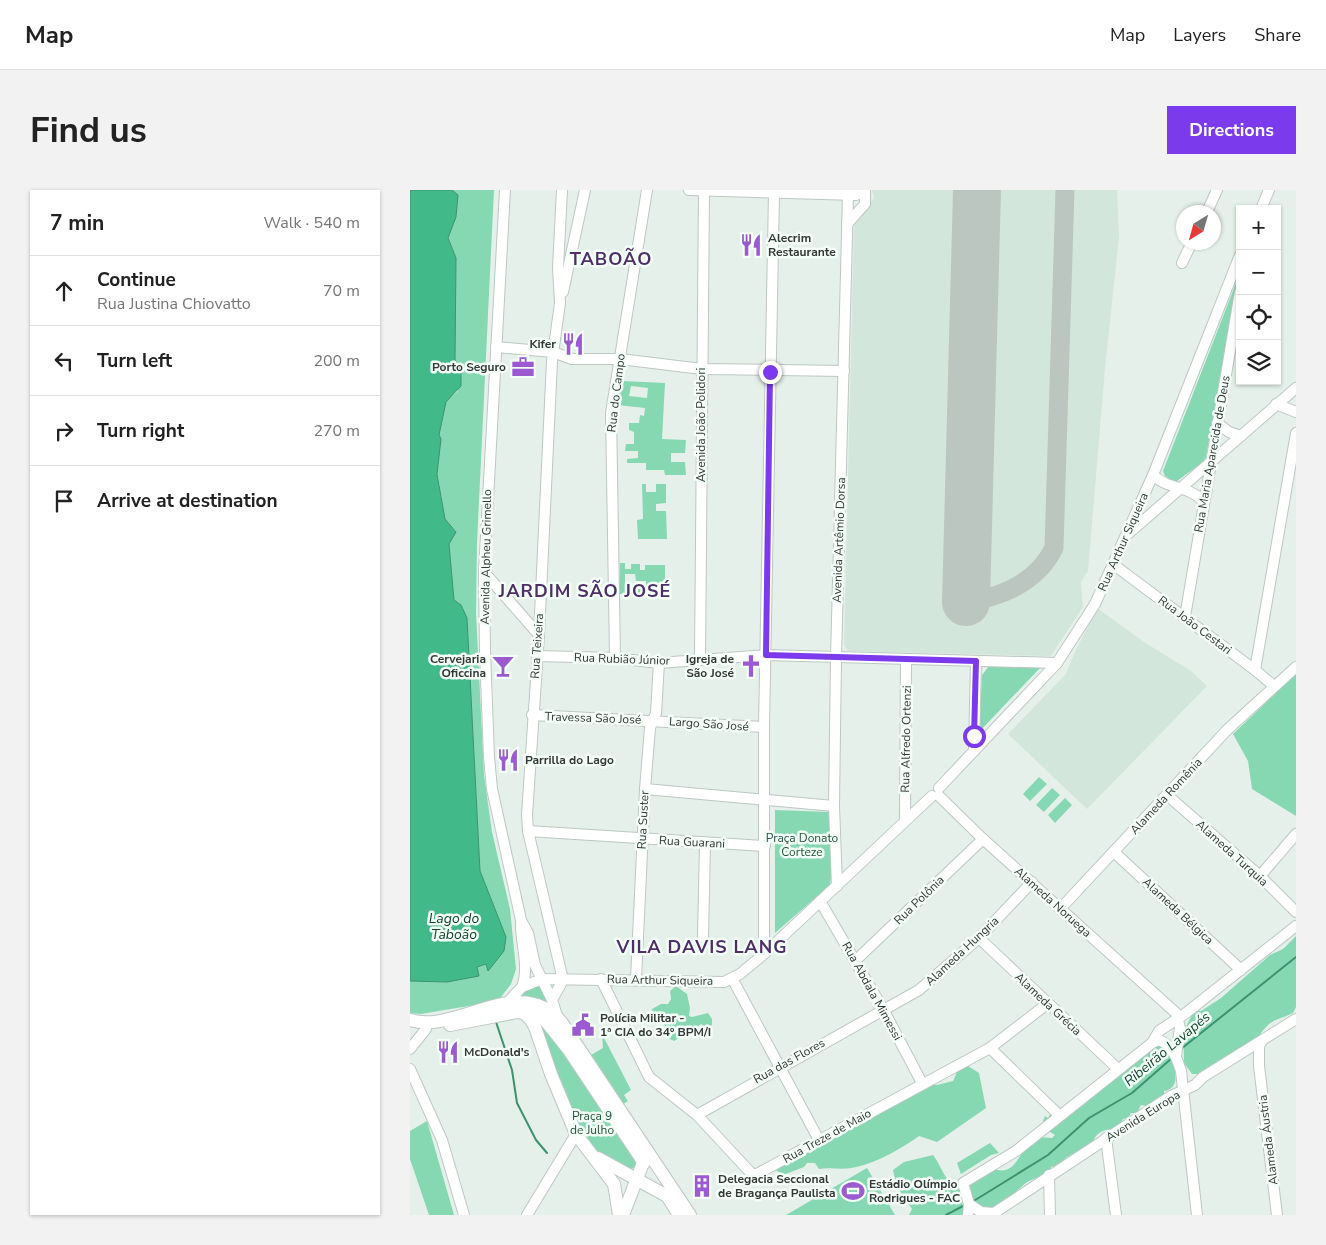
<!DOCTYPE html>
<html lang="en">
<head>
<meta charset="utf-8">
<style>
  :root { --surface:#fff; --page:#f2f2f2; --text:#222; --muted:#767676; --line:#e0e0e0; --accent:#7c3aed }
  body { margin:0; font-family:"Nunito Sans",sans-serif; background:var(--page); color:var(--text) }
  .controls { position:absolute; right:15px; top:15px; display:grid; overflow:hidden; border-radius:0px; box-shadow:0 1px 4px #0004 }
  .controls button { width:45px; height:45px; display:grid; place-items:center; padding:0; border:0; border-bottom:1px solid var(--line); background:var(--surface); color:var(--text); font:25px sans-serif }
  .compass { position:absolute; left:766px; top:15px; width:45px; height:45px; border-radius:50%; background:var(--surface); box-shadow:0 1px 4px #0004; rotate:217deg }
  .stop { position:absolute; width:15px; height:15px; margin:-11px; border:4px solid #7c3aed; border-radius:50%; background:#fff }
  .stop.end { background:#7c3aed; border-color:#fff; box-shadow:0 1px 5px #0008 }
  .list { margin:0; padding:0; list-style:none }
  h2 { display:flex; justify-content:space-between; align-items:center; height:65px; margin:0; padding:0 20px; font-size:21px }
  h2 small { font-size:16px; font-weight:400; color:var(--muted) }
  .list li { display:grid; grid-template-columns:32px 1fr auto; gap:15px; align-items:center; box-sizing:border-box; height:70px; padding:0 20px; border-top:1px solid var(--line) }
  .list b { display:block; font-size:19px; white-space:nowrap }
  .list p { margin:0; font-size:16px; white-space:nowrap; color:var(--muted) }
  .list em { font-size:16px; font-style:normal; color:var(--muted) }
  .icon { flex:none; width:28px; height:28px; fill:none; stroke:currentColor; stroke-width:2; stroke-linecap:round; stroke-linejoin:round }
  .map { position:relative; flex:none; width:886px; height:1025px; overflow:hidden; border-radius:0px }
  header { display:flex; align-items:center; gap:30px; box-sizing:border-box; height:70px; padding:0 25px; background:var(--surface); border-bottom:1px solid var(--line) }
  header strong { font-size:24px }
  nav { display:flex; gap:28px; margin-inline-start:auto; font-size:18px }
  .intro { display:flex; align-items:center; justify-content:space-between; box-sizing:border-box; height:120px; padding:0 30px }
  h1 { margin:0; font-size:35px }
  .button { padding:12px 22px; border-radius:0px; background:var(--accent); color:#fff; font-size:18px; font-weight:700 }
  main { display:flex; gap:30px; padding:0 30px }
  aside { flex:1; background:var(--surface); border-radius:0px; box-shadow:0 1px 4px #0004 }
  .map>svg:first-child { display:block }
  .built { fill:#d3e6dc }
  .green { fill:#86d8b2; fill-rule:evenodd }
  .water { fill:#41b989; stroke:#3d9270 }
  .lines { fill:none; stroke-linecap:round; stroke-linejoin:round }
  .stream { stroke:#3d9270; stroke-width:2 }
  .taxiway { stroke:#bcc6c1; stroke-width:19 }
  .runway { stroke:#bcc6c1; stroke-width:48 }
  .minor-casing { stroke:#bdc8c2; stroke-width:12 }
  .major-casing { stroke:#bdc8c2; stroke-width:14 }
  .minor { stroke:#fff; stroke-width:10 }
  .major { stroke:#fff; stroke-width:12 }
  .route { stroke:#7c3aed; stroke-width:6 }
  .labels { text-anchor:middle; dominant-baseline:central; stroke-width:5; stroke-linejoin:round; paint-order:stroke }
  .poi-label { font-size:12px; font-weight:bold; fill:#343836; stroke:#f2fef7; text-anchor:start }
  .street-label { font-size:12px; fill:#343836; stroke:#f2fef7 }
  .park-label { font-size:12px; fill:#265541; stroke:#f2fef7 }
  .water-label { font-size:14px; font-style:italic; fill:#134430; stroke:#f2fef7 }
  .district-label { font-size:18px; font-weight:bold; letter-spacing:1px; fill:#4f2f68; stroke:#f2fef7 }
</style>
</head>
<body>
<header>
<strong>Map</strong>
<nav><a>Map</a><a>Layers</a><a>Share</a></nav>
</header>
<div class="intro"><h1>Find us</h1><a class="button">Directions</a></div>
<main>
<aside>
<h2>7 min<small>Walk · 540 m</small></h2>
<ul class="list">
<li><svg class="icon" aria-label="ahead" viewBox="0 0 24 24"><path d="M12 20V5M6 11l6-6 6 6"/></svg><div><b>Continue</b><p>Rua Justina Chiovatto</p></div><em>70 m</em></li>
<li><svg class="icon" aria-label="left" viewBox="0 0 24 24"><path d="M17 20v-9H6M10 6l-5 5 5 5"/></svg><div><b>Turn left</b></div><em>200 m</em></li>
<li><svg class="icon" aria-label="right" viewBox="0 0 24 24"><path d="M7 20v-9h11M14 6l5 5-5 5"/></svg><div><b>Turn right</b></div><em>270 m</em></li>
<li><svg class="icon" aria-label="arrive" viewBox="0 0 24 24"><path d="M6 21V4h12l-3 4 3 4H6"/></svg><div><b>Arrive at destination</b></div></li>
</ul>
</aside>
<div class="map">
<svg width="886" height="1025" viewBox="0 0 886 1025">
  <rect width="100%" height="100%" fill="#e5f0ea"/>
  <g class="built">
    <path d="M462,0H707L709,47L695,179L678,381L671,392L673,417L641,466L438,461L434,455L444,32L464,8Z"/>
    <path d="M687,418L734,452L781,481L797,496L677,619L598,544L656,484L664,464Z"/>
  </g>
  <g class="green">
    <path d="M42,0H84L67,353L66,422L74,585L82,642L100,719L106,779L101,794L88,811L11,824L0,823V791L37,792L69,784L66,777L76,774L78,780L94,761L96,747L70,681L57,428L51,415L44,410L39,354L46,341L35,329L26,275L29,245L36,212L48,201V177L45,170L46,68L38,48L46,27L48,5Z"/>
    <path d="M828,88L796,267L793,272L767,291H763L755,286L753,281Z"/>
    <path d="M212,191L255,193L252,249L276,250L275,263H261V272H275L276,285H255L254,280H236V273H217V269L228,268V261H215L216,254H224V242L219,240V233H229L230,225L234,226L235,218L207,215ZM221,196L238,198L237,208L219,206Z"/>
    <path d="M232,294H236V302H246V294H256V313L246,314V321H256L257,349H228L227,330L233,329Z"/>
    <path d="M210,373H215V379H221V374H230V380H235V375H255V405L209,404ZM215,384H225L226,391H236V399H215Z"/>
    <path d="M579,476L630,478L569,542L572,485Z"/>
    <path d="M886,484V626L842,599L838,571L823,544Z"/>
    <path d="M629,587L637,594L620,611L613,604Z"/>
    <path d="M642,598L650,605L634,622L626,615Z"/>
    <path d="M655,608L662,615L645,633L638,625Z"/>
    <path d="M365,620L420,622L421,687L420,695L365,743Z"/>
    <path d="M886,746V817L883,823C874,828 866,828 858,835C844,848 848,858 825,861L822,868L788,884H782L774,873C774,851 771,840 785,821H791L811,808L860,765L873,759Z"/>
    <path d="M125,796L130,797L139,814L111,808L114,801Z"/>
    <path d="M266,796L277,804L280,818L279,826L282,827L298,823L302,829V835L296,838L291,834L264,851L256,847L257,838L249,829L244,828L242,819L251,814H258L261,809L260,801Z"/>
    <path d="M133,836H137L225,970V977L221,979C161,964 149,890 132,840Z"/>
    <path d="M192,844L221,900L214,905L218,911L210,916L181,865L193,858Z"/>
    <path d="M748,850L762,864L759,867C766,879 771,898 754,901V907L750,910L745,909V914L740,917L731,915L727,923H721L718,928L713,929L709,937C698,941 687,938 683,953L657,967L644,978L642,976L637,983L617,992L589,1016L568,1025L557,995L584,979C604,986 607,966 617,958V954L629,947L642,948L645,945L637,940L633,931L635,926L638,928L641,923L678,911L680,904L689,903L691,898L730,869Z"/>
    <path d="M558,876L569,883L576,918L527,952L509,946C491,959 463,975 441,978C430,980 420,977 409,979L405,973H397L394,977L373,985L363,978L514,894L527,895L543,891L548,880Z"/>
    <path d="M17,931L44,1025H19L0,969V941Z"/>
    <path d="M580,953L589,963L581,965L551,984L547,973Z"/>
    <path d="M523,965C532,976 535,994 550,999L554,1025H499L502,1019L487,997L483,980L494,972Z"/>
    <path d="M457,978L485,1025H376Z"/>
  </g>
  <path class="water" d="M0,0H42L48,5L46,27L38,48L46,68L45,170L51,180V196L36,212L29,245L31,249L27,284L35,329L46,342L39,354L44,410L51,415L57,428L70,681L96,747L94,761L78,781L76,774L67,777L69,786L37,792L0,791Z"/>
  <g class="lines">
    <g class="stream">
      <path d="M86,832L102,880L107,913L126,950L137,963"/>
      <path d="M771,859L886,767"/>
      <path d="M562,1012L638,965L679,928L722,903L762,868"/>
      <path d="M536,1025L555,1015"/>
    </g>
    <path class="taxiway" d="M556,412C592,407 627,392 644,358L655,0"/>
    <path class="runway" d="M556,412L567,0"/>
    <defs>
      <g id="minor">
        <path d="M95,0L74,382L75,462L79,567L82,599L111,730L118,743L125,775L142,810"/>
        <path d="M152,0L148,78L150,113L142,171L129,445L117,625L118,641L153,790"/>
        <path d="M279,0L446,5L452,2"/>
        <path d="M851,19L859,0"/>
        <path d="M797,22L807,0"/>
        <path d="M437,34L455,14V0"/>
        <path d="M772,73L782,52"/>
        <path d="M153,102L175,0"/>
        <path d="M86,157L143,162L162,169H210L292,179L434,181"/>
        <path d="M866,214L886,222"/>
        <path d="M807,233L819,242L831,246"/>
        <path d="M743,285C760,301 776,294 793,311"/>
        <path d="M719,343L886,198"/>
        <path d="M704,375L845,480L864,496"/>
        <path d="M74,382L129,445"/>
        <path d="M775,427L830,102"/>
        <path d="M127,466L205,468L249,473L356,465L647,473"/>
        <path d="M205,468L201,223L237,0"/>
        <path d="M290,470L294,1"/>
        <path d="M845,480L886,243"/>
        <path d="M122,525L354,537"/>
        <path d="M564,561L566,471"/>
        <path d="M529,598L647,473L685,414L743,285L830,65"/>
        <path d="M235,599L424,616"/>
        <path d="M757,605L850,686L886,722"/>
        <path d="M529,606L573,649L766,823L770,838L766,866"/>
        <path d="M495,630L496,469"/>
        <path d="M118,641L355,656"/>
        <path d="M705,663L831,780"/>
        <path d="M850,686L886,644"/>
        <path d="M427,696L424,616L426,468L438,5"/>
        <path d="M410,711L473,819L512,893"/>
        <path d="M651,718L818,539L886,477"/>
        <path d="M111,731C110,754 120,775 112,797"/>
        <path d="M293,747L295,653"/>
        <path d="M569,748L708,879"/>
        <path d="M354,764V537L364,3"/>
        <path d="M445,771L573,649"/>
        <path d="M191,789L239,887L287,925L340,982L345,985L580,858L637,814"/>
        <path d="M226,789L235,599L240,538L246,523L249,473"/>
        <path d="M323,790L409,950"/>
        <path d="M96,814L112,797L132,789L314,792L330,784L354,764L522,606"/>
        <path d="M148,829L142,810L153,790"/>
        <path d="M852,851L849,856V876L867,1025"/>
        <path d="M742,853L748,850C762,853 767,869 771,881L787,1025"/>
        <path d="M580,858L649,925"/>
        <path d="M0,859L16,839"/>
        <path d="M0,879L32,950L54,1025"/>
        <path d="M287,925L509,800L569,748L622,692"/>
        <path d="M696,948L706,1025"/>
        <path d="M639,985L640,1025"/>
        <path d="M559,1014L571,1022L583,1023"/>
        <path d="M117,1025L166,944"/>
        <path d="M558,1025L559,1014L553,993L606,961L742,853L749,841L776,823L886,736"/>
        <path d="M581,1025L761,906L785,895L793,887L886,829"/>
      </g>
      <g id="major">
        <path d="M113,822L121,830L125,837L141,884L166,944L204,994L209,1025"/>
        <path d="M0,830C46,845 111,781 152,833L280,1025"/>
        <path d="M40,835L107,822L122,824L134,829L158,859L234,973"/>
        <path d="M188,968L257,1006"/>
        <path d="M256,1004L269,1025"/>
        <path d="M213,1025L236,965"/>
      </g>
    </defs>
    <use href="#minor" class="minor-casing"/>
    <use href="#major" class="major-casing"/>
    <use href="#minor" class="minor"/>
    <use href="#major" class="major"/>
  </g>
  <g class="lines">
    <path class="route" d="M360,182L356,465L566,471L564,546"/>
  </g>
  <defs>
    <symbol id="restaurant-bare" viewBox="-9 -9 18 18"><path d="M-5-6h1v4h1v-4h1v4h1v-4h1v5L-1.5 .5V6h-2V.5L-5-1ZM5-6V6H3V1.5H1.5Q1.5-4 5-6Z" fill="#9c5ad0" stroke="#f2fef7" stroke-width="2.5" paint-order="stroke"/></symbol>
    <symbol id="office-bare" viewBox="-9 -9 18 18"><path d="M-6-3h4V-5.5h4V-3h4V5H-6ZM-1-4.5V-3h2v-1.5ZM-6 0V1H6V0Z" fill="#9c5ad0" stroke="#f2fef7" stroke-width="2.5" paint-order="stroke"/></symbol>
    <symbol id="bar-bare" viewBox="-9 -9 18 18"><path d="M-6-5H6L.8 .8V4.5H3.5V6h-7V4.5H-.8V.8Z" fill="#9c5ad0" stroke="#f2fef7" stroke-width="2.5" paint-order="stroke"/></symbol>
    <symbol id="church-bare" viewBox="-9 -9 18 18"><path d="M-1.2-6h2.4v3.5h3.3v2.4h-3.3V6h-2.4V-.1h-3.3v-2.4h3.3Z" fill="#9c5ad0" stroke="#f2fef7" stroke-width="2.5" paint-order="stroke"/></symbol>
    <symbol id="civic-bare" viewBox="-9 -9 18 18"><path d="M-.6-6.5H3V-4.5H.6V-3L4-1V1h2V6H-6V1h2V-1L-.6-3ZM-1.2 2.5V6h2.4V2.5Z" fill="#9c5ad0" stroke="#f2fef7" stroke-width="2.5" paint-order="stroke"/></symbol>
    <symbol id="building-bare" viewBox="-9 -9 18 18"><path d="M-4-6H4V6H1V3H-1V6H-4ZM-2.5-4.3h1.7v1.8h-1.7ZM.8-4.3h1.7v1.8H.8ZM-2.5-1h1.7V.8h-1.7ZM.8-1h1.7V.8H.8Z" fill="#9c5ad0" stroke="#f2fef7" stroke-width="2.5" paint-order="stroke"/></symbol>
    <symbol id="stadium-bare" viewBox="-9 -9 18 18"><path d="M0-5a6.5 5 0 1 0 0 10a6.5 5 0 1 0 0-10ZM-3.5-1.8h7v3.6h-7Z" fill="#9c5ad0" stroke="#f2fef7" stroke-width="2.5" paint-order="stroke"/></symbol>
  </defs>
  <g fill-rule="evenodd">
    <use href="#restaurant-bare" x="325" y="39" width="32" height="32"/>
    <use href="#restaurant-bare" x="147" y="138" width="32" height="32"/>
    <use href="#office-bare" x="97" y="161" width="32" height="32"/>
    <use href="#bar-bare" x="77" y="460" width="32" height="32"/>
    <use href="#church-bare" x="325" y="460" width="32" height="32"/>
    <use href="#restaurant-bare" x="82" y="554" width="32" height="32"/>
    <use href="#civic-bare" x="157" y="819" width="32" height="32"/>
    <use href="#restaurant-bare" x="22" y="846" width="32" height="32"/>
    <use href="#building-bare" x="276" y="980" width="32" height="32"/>
    <use href="#stadium-bare" x="427" y="985" width="32" height="32"/>
  </g>
  <g class="labels">
    <g class="poi-label">
      <text x="358" y="48">Alecrim<tspan x="358" dy="14">Restaurante</tspan></text>
      <text x="146" y="154" text-anchor="end">Kifer</text>
      <text x="96" y="177" text-anchor="end">Porto Seguro</text>
      <text x="76" y="469" text-anchor="end">Cervejaria<tspan x="76" dy="14">Oficcina</tspan></text>
      <text x="324" y="469" text-anchor="end">Igreja de<tspan x="324" dy="14">São José</tspan></text>
      <text x="115" y="570">Parrilla do Lago</text>
      <text x="190" y="828">Polícia Militar -<tspan x="190" dy="14">1ª CIA do 34º BPM/I</tspan></text>
      <text x="54" y="862">McDonald's</text>
      <text x="308" y="989">Delegacia Seccional<tspan x="308" dy="14">de Bragança Paulista</tspan></text>
      <text x="459" y="994">Estádio Olímpio<tspan x="459" dy="14">Rodrigues - FAC</tspan></text>
    </g>
    <g class="street-label">
      <text transform="translate(206 203) rotate(-83)">Rua do Campo</text>
      <text transform="translate(291 235) rotate(-90)">Avenida João Polidori</text>
      <text transform="translate(802 264) rotate(-80)">Rua Maria Aparecida de Deus</text>
      <text transform="translate(429 350) rotate(-88)">Avenida Artêmio Dorsa</text>
      <text transform="translate(713 352) rotate(-66)">Rua Arthur Siqueira</text>
      <text transform="translate(76 367) rotate(-89)">Avenida Alpheu Grimello</text>
      <text transform="translate(785 435) rotate(37)">Rua João Cestari</text>
      <text transform="translate(127 456) rotate(-86)">Rua Teixeira</text>
      <text transform="translate(212 469) rotate(2)">Rua Rubião Júnior</text>
      <text transform="translate(183 528) rotate(2)">Travessa São José</text>
      <text transform="translate(299 534) rotate(4)">Largo São José</text>
      <text transform="translate(496 549) rotate(-89)">Rua Alfredo Ortenzi</text>
      <text transform="translate(756 606) rotate(-47)">Alameda Romênia</text>
      <text transform="translate(233 630) rotate(-87)">Rua Suster</text>
      <text transform="translate(282 652) rotate(3)">Rua Guarani</text>
      <text transform="translate(822 663) rotate(42)">Alameda Turquia</text>
      <text transform="translate(509 710) rotate(-44)">Rua Polônia</text>
      <text transform="translate(643 712) rotate(42)">Alameda Noruega</text>
      <text transform="translate(768 721) rotate(43)">Alameda Bélgica</text>
      <text transform="translate(552 761) rotate(-43)">Alameda Hungria</text>
      <text transform="translate(250 790) rotate(1)">Rua Arthur Siqueira</text>
      <text transform="translate(462 801) rotate(61)">Rua Abdala Mimessi</text>
      <text transform="translate(638 814) rotate(43)">Alameda Grécia</text>
      <text transform="translate(379 871) rotate(-29)">Rua das Flores</text>
      <text transform="translate(733 926) rotate(-32)">Avenida Europa</text>
      <text transform="translate(417 946) rotate(-29)">Rua Treze de Maio</text>
      <text transform="translate(858 950) rotate(-97)">Alameda Áustria</text>
    </g>
    <g class="park-label">
      <text x="392" y="648">Praça Donato<tspan x="392" dy="14">Corteze</tspan></text>
      <text x="182" y="926">Praça 9<tspan x="182" dy="14">de Julho</tspan></text>
    </g>
    <g class="water-label">
      <text x="44" y="728">Lago do<tspan x="44" dy="16">Taboão</tspan></text>
      <text transform="translate(757 859) rotate(-40)">Ribeirão Lavapés</text>
    </g>
    <g class="district-label">
      <text x="201" y="69">TABOÃO</text>
      <text x="175" y="401">JARDIM SÃO JOSÉ</text>
      <text x="292" y="757">VILA DAVIS LANG</text>
    </g>
  </g>
</svg>
<div class="controls">
<button>+</button>
<button>−</button>
<button><svg class="icon" aria-label="locate" viewBox="0 0 24 24"><circle cx="12" cy="12" r="6"/><path d="M12 2v4M12 18v4M2 12h4M18 12h4"/></svg></button>
<button><svg class="icon" aria-label="layers" viewBox="0 0 24 24"><path d="M12 4l9 5-9 5-9-5zM3 14l9 5 9-5"/></svg></button>
</div>
<svg class="compass" viewBox="-18 -18 36 36"><path d="M0-13l5 13h-10z" fill="#e53935"/><path d="M0 13l5-13h-10z" fill="#767676"/></svg>
<div class="stop" style="left:564px;top:546px"></div>
<div class="stop end" style="left:360px;top:182px"></div>
</div>
</main>
</body>
</html>
